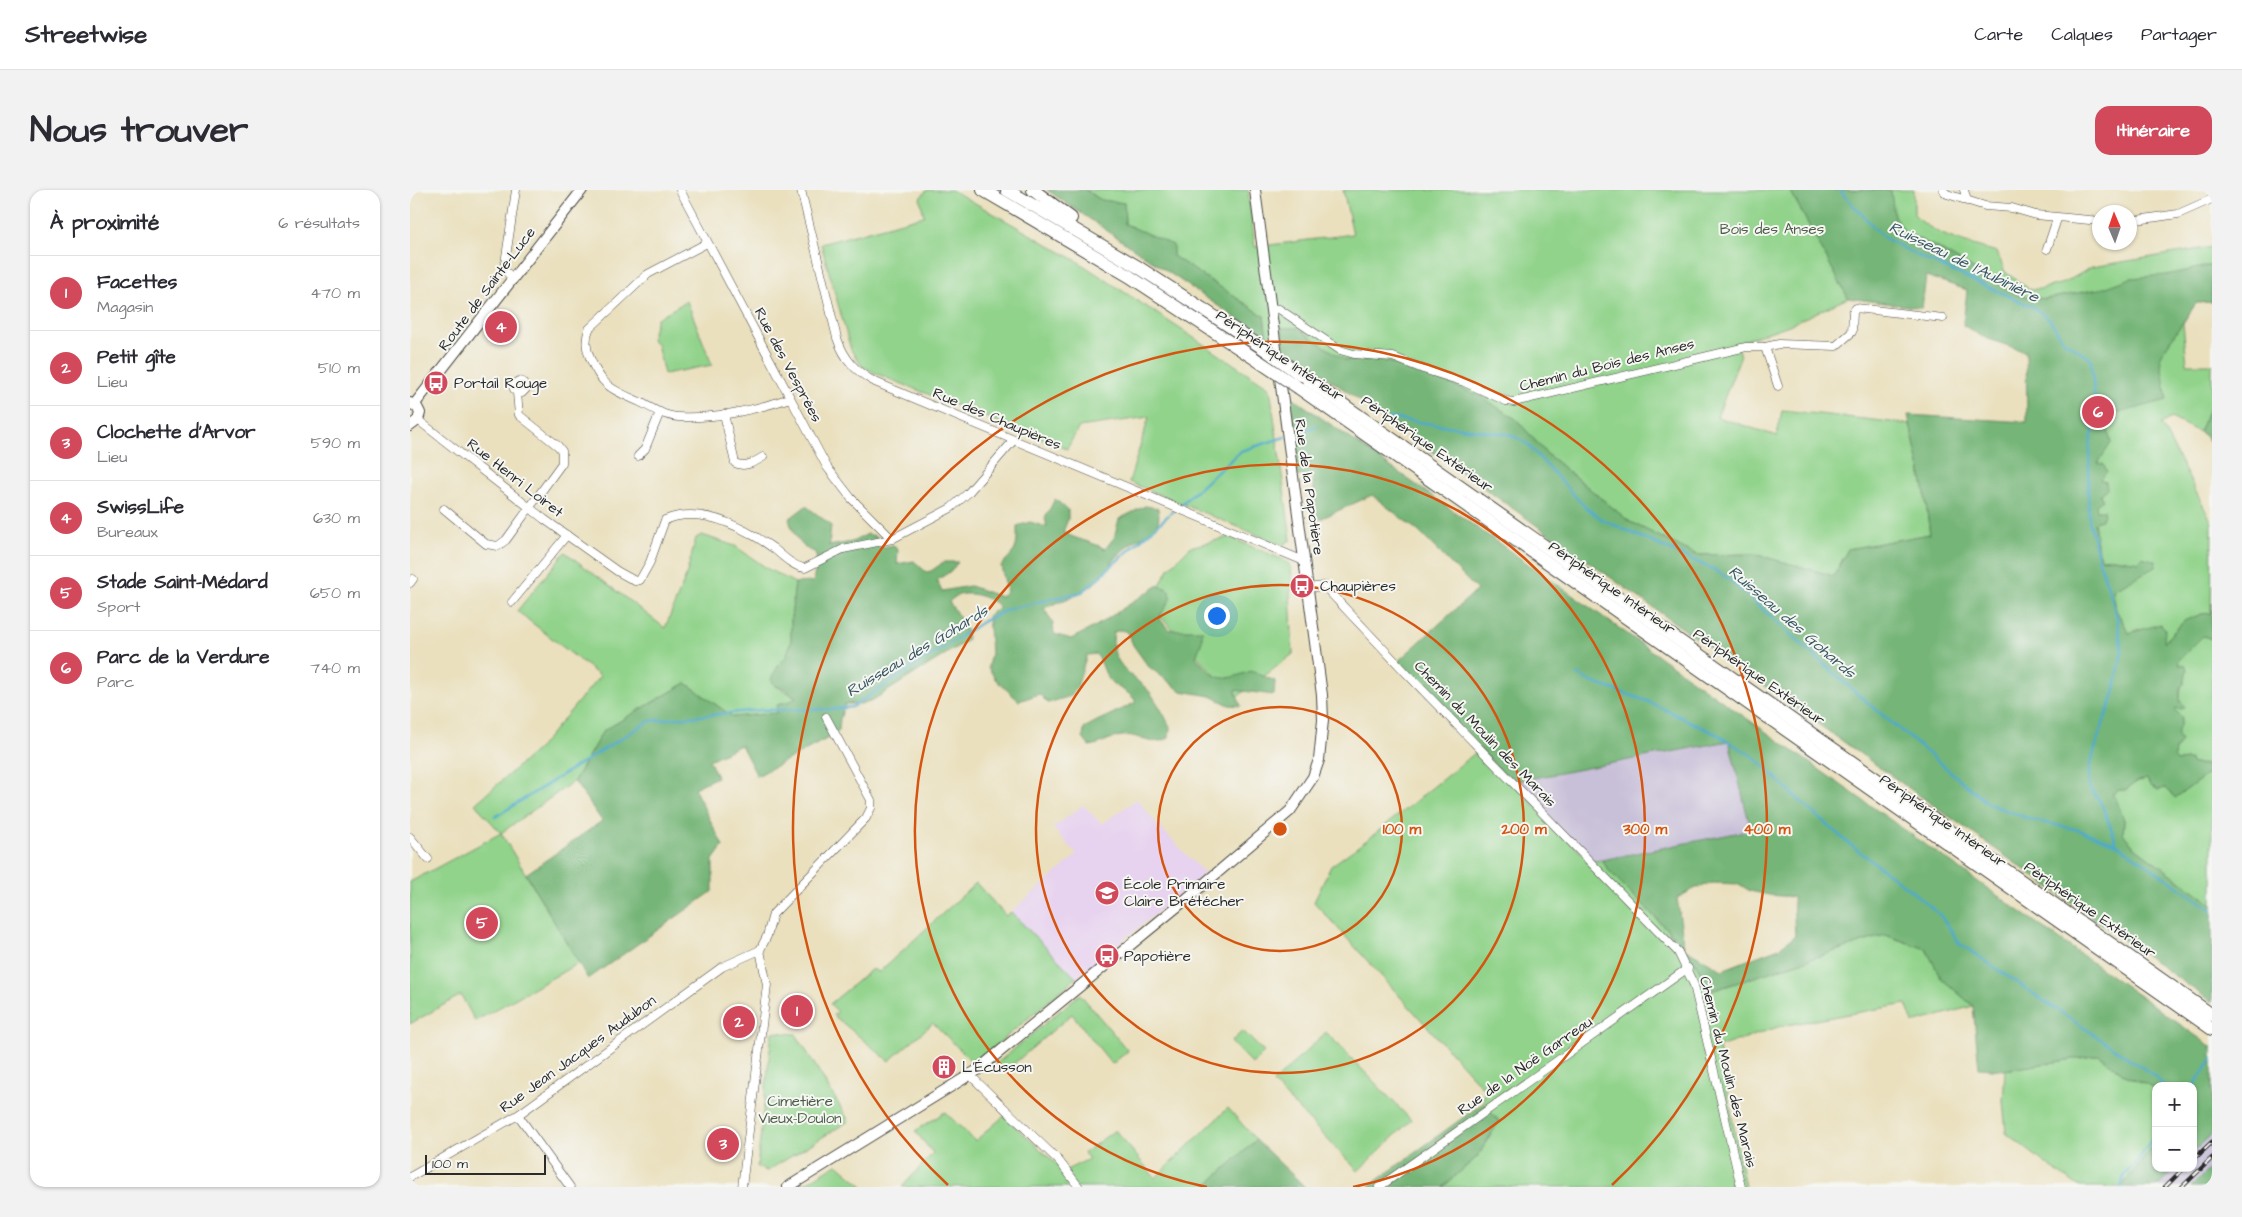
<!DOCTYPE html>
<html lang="fr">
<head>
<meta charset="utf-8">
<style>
  :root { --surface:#fff; --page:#f2f2f3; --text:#2b2b33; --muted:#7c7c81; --line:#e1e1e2; --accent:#d1495b }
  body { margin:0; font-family:"Architects Daughter",sans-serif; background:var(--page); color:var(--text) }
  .controls { position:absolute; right:15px; bottom:15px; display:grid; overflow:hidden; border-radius:10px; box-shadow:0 1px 4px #0004 }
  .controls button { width:45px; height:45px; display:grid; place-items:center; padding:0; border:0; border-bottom:1px solid var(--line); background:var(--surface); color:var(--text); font:25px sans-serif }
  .compass { position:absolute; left:1682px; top:15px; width:45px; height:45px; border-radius:50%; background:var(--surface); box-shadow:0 1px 4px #0004; rotate:358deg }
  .scale { position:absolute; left:15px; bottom:12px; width:121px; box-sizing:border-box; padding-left:5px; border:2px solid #2b2b2b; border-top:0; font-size:14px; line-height:18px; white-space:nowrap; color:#2b2b2b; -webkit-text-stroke:4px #f6f6f2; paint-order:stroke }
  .you { position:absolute; left:806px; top:425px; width:18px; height:18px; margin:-12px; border:4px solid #fff; border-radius:50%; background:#1a73e8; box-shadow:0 0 0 8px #1a73e833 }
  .badge { display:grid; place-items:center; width:32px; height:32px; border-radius:50%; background:var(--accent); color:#fff; font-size:16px; font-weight:700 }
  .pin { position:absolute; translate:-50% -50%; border:2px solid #fff; box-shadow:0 1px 5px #0006 }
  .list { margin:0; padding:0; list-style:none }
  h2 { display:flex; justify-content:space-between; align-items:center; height:65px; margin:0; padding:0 20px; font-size:21px }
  h2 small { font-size:16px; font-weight:400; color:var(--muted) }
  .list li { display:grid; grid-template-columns:32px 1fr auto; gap:15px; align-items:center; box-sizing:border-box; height:75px; padding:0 20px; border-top:1px solid var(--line) }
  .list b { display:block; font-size:19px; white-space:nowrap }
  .list p { margin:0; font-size:16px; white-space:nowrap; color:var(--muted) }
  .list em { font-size:16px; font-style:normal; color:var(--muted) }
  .map { position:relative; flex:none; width:1802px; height:997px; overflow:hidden; border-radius:15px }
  header { display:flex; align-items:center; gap:30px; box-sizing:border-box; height:70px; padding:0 25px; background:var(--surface); border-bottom:1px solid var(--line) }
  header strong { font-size:24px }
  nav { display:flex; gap:28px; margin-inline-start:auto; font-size:18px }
  .intro { display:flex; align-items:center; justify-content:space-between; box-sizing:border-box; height:120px; padding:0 30px }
  h1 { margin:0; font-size:35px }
  .button { padding:12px 22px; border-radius:15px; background:var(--accent); color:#fff; font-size:18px; font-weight:700 }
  main { display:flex; gap:30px; padding:0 30px }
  aside { flex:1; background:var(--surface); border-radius:15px; box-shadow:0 1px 4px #0004 }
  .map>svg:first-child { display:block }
  .built { fill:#e7d2ef }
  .industrial { fill:#c8bfd8 }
  .green { fill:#91d38b; stroke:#5e7f5b }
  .forest { fill:#74b577; stroke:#507051 }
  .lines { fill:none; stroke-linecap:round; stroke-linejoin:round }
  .stream { stroke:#4daacb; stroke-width:2.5 }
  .minor-casing { stroke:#484641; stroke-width:9 }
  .tertiary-casing { stroke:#484641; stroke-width:12 }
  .trunk-casing { stroke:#484641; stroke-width:14 }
  .minor { stroke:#fff; stroke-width:8 }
  .tertiary { stroke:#fff; stroke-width:10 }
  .trunk { stroke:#fff; stroke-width:12 }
  .rail-casing { stroke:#2b2b2b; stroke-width:4.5 }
  .rail { stroke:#f6f6f2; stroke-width:2.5; stroke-dasharray:8; stroke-linecap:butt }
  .trunk-bridge-casing { stroke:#484641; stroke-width:14; stroke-linecap:butt }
  .trunk-bridge { stroke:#fff; stroke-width:12 }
  .ring { fill:none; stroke:#d5540f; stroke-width:2.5 }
  .labels { text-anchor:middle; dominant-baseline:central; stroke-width:4; stroke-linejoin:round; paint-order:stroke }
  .park-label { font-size:15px; fill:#4a5d48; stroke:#f6f6f2 }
  .street-label { font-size:15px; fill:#2b2b2b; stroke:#f6f6f2 }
  .poi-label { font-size:15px; fill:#2b2b2b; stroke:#f6f6f2; text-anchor:start }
  .water-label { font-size:16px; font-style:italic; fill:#375763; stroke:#f6f6f2 }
  .centre { fill:#d5540f; stroke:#f6f6f2; stroke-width:2.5 }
  .ring-label { font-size:15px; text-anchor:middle; font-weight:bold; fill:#d5540f; stroke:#f6f6f2; stroke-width:4; stroke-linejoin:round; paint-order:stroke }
</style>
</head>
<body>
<header>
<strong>Streetwise</strong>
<nav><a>Carte</a><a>Calques</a><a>Partager</a></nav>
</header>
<div class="intro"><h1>Nous trouver</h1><a class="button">Itinéraire</a></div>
<main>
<aside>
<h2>À proximité<small>6 résultats</small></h2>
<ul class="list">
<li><span class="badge">1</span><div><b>Facettes</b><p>Magasin</p></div><em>470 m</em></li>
<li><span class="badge">2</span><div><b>Petit gîte</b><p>Lieu</p></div><em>510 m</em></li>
<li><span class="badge">3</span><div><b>Clochette d'Arvor</b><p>Lieu</p></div><em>590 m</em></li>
<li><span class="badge">4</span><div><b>SwissLife</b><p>Bureaux</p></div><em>630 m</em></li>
<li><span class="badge">5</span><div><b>Stade Saint-Médard</b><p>Sport</p></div><em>650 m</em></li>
<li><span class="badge">6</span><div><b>Parc de la Verdure</b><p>Parc</p></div><em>740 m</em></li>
</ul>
</aside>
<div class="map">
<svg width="1802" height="997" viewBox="0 0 1802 997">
  <rect width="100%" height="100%" fill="#f6f6f2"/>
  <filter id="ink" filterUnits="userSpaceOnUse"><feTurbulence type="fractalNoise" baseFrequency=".02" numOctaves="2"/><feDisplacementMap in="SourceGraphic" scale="10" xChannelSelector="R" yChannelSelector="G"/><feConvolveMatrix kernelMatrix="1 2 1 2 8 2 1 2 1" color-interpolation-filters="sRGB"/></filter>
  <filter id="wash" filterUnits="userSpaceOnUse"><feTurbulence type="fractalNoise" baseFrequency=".0096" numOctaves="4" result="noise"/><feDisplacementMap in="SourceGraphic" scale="20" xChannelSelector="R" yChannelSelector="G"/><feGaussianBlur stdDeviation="1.12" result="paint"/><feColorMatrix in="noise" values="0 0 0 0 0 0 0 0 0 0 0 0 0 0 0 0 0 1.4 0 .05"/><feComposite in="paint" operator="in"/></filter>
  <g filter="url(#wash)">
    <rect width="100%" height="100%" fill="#eae0be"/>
    <path class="built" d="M727,609L744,631L795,684L666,788L601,722L667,665L643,638L673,615L692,634Z"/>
    <g class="industrial">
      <path d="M1319,551L1341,640L1192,670L1181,672L1103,592Z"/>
      <path d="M1802,944V976L1781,997H1747L1767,978H1783V962Z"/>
    </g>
    <g class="green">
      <path d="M517,0H542L667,71L860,198L881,350L872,355L719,292L739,227L669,237L657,259L467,184L452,176L441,160L411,54L514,26L510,8Z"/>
      <path d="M675,0H838L845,57L943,44L933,0H1380L1438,108L1379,135L1327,153L1330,168L1307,227L1367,246L1372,220L1500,234L1514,298L1520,344L1438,359L1424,386L1344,364L1287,365L1220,332L1137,264L1106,229L969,170H935L887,138H872L874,157L857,149L854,126L763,66L762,55L715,34L714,13L691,10Z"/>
      <path d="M1422,0H1504V24C1523,46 1560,54 1587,62L1595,82L1619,99H1630L1654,93L1682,77L1802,57V112L1786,113L1773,133L1777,174H1802V217L1797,223L1789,242L1761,228L1751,234L1802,333L1801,423L1792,424L1774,431L1753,453L1729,439L1719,443L1706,420L1702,400L1729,372L1703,368L1692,369L1688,362L1684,332L1693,230L1644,151Z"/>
      <path d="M277,111L302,175L254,184L247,154L241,150L247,128Z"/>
      <path d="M292,345L325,356L358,379L385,393L381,428V452L376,467L369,474L364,495L386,507L381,511L368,515V523L323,527L276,493L193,541L164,591L91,643L169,773L65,831L51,805L0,834V692L91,643L65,614L130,557L190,486L107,421L155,362L255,438L276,386L286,348Z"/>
      <path d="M819,347L874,370L881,376L883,399L880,401L883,464L826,508L739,414L760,377L780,357Z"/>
      <path d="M1793,446L1802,449V578L1795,574H1783L1777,570L1767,571L1764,567L1765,559L1768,557L1767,541L1771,526L1765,521C1772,508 1774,484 1768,471Z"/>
      <path d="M1070,559L1180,672L1192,670L1199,681L1276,759L1289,779L1298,802L1475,745L1516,759L1531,788L1563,816L1503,833L1496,814L1371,836L1309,857L1335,997H1033L1068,966L1089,931L1073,913L1075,900L904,712L921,676L961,647Z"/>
      <path d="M1802,581V714L1722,655L1713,643L1714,630L1702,604L1709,600H1715L1728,591L1737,589L1740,595L1756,598L1765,608Z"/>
      <path d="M566,693L596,726L601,722L666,788L564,874L523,833L479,871L423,825L428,822L420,814L462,779L469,782Z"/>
      <path d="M670,804L718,861L702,874L662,824L594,882L586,874Z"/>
      <path d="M833,841L854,862L842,874L821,852Z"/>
      <path d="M362,842L386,844L439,931L357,981L347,977Z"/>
      <path d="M916,842L1001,930L948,981L863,893Z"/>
      <path d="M1689,865L1715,885L1746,898V953L1711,997H1670L1640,977L1596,943L1593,911L1595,880Z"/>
      <path d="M818,918L846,950L795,997H492L523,963L505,941L535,922L565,951L594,926L654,981L679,969L674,963L705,940L745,988Z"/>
      <path d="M427,974L454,997H389Z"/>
    </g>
    <g class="forest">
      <path d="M637,0H675L691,10L714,13L715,34L763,55V66L854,126L857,149Z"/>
      <path d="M1380,0H1481L1484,26L1496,43L1524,56L1608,105L1635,109L1694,98L1721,88L1756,85L1802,75V112L1786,113L1750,166L1757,210L1709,223L1697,236L1701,253L1688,273L1693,274L1697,282L1690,289L1696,292L1697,299L1690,305L1693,310L1686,315L1687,320H1695L1692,330L1684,332L1688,362L1692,369L1703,368L1729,372L1732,367L1746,371L1745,377L1703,400L1706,420L1719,443L1751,434L1755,439L1754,452L1774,431L1792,424L1801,423L1802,413V449L1793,446L1768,471L1769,475L1775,476L1777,479L1774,494L1770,497V511L1775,517L1772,519L1766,518L1765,520L1771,526C1773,536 1763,541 1771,551L1765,559L1764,567L1767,571L1780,570V573C1788,576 1794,573 1802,578V581L1765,608L1756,598L1748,600L1740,595L1737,589L1728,591L1715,600H1709L1702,604L1706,609L1714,630L1713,643L1722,655L1802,714V812L874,157L872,138H887L935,170H969L997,177L1068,205L1106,229L1137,264L1220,332L1287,365L1344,364L1424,386L1438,359L1520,344L1514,298L1498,225L1617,232L1616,162L1573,147L1553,135L1557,100L1516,86L1512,118L1438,108Z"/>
      <path d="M879,205L1802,857V944L1783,962V896H1746V898L1715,885L1689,865L1595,880L1569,878L1563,816L1531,788L1516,759L1475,745L1298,802L1289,779L1276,759L1312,780L1369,758L1385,746L1383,707L1359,705L1340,701L1329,694L1303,693L1286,698L1267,708L1274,756L1199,681L1192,670L1341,640L1319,551L1103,592L986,473L1067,400L1008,341L962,305L908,330L902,285L887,286Z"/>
      <path d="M1802,217V255L1794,245L1789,242L1797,223Z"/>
      <path d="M645,309L658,320V329L653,342C666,350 681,351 695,359L704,348L709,329L735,316L748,318C749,325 750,331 745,337C739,345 728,348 720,354C703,367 695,387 677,399C664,407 648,412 634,418L643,434L644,444L661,449L686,436L749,395L759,400L761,408L749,428L759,440H792V451L786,467C808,492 810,492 841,481L865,491L864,505L825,500L831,516L819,515L801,506L771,501L738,476L723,455L718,442L711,440L704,442C698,471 719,483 737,499C742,503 758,531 760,537C760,540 759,545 759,548C735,558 732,543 712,546C699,547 691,555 679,556L673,548L674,538C691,528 708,522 726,512C720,501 710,500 701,492C694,485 693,472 686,464L677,465L667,497L661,506L638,513L629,504L609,511L586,490L578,477L581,463L578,425L590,417C581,408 562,401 549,405C545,406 541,410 539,412L554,434L558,450L463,510L450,514H435L430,529L429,540L424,545L347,586L331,555L299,570L307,587L284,598L313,656L303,670V701L178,789L116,684L192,631L164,591L193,541L276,493L323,527L367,523V515L381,511L386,507L375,499L364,495L361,489L369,474L376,467L381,452V428L385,393L403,392L407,370L405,362C391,360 382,341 379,329L396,316L421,335L419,356L442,352L458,344L468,347L473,357L483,355L488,360L487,374L504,371L516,382L521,381L534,372H548L541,381L527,390L532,401L560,396L591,407L597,401L591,376C595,370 600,367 604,361C608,354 607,344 607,336L620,332L637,337L635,328Z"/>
      <path d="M1073,913L1089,931L1068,966L1033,997H958Z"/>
      <path d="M846,950L895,997H795Z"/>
      <path d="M1746,953V978H1767L1747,997H1711Z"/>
      <path d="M1802,976V997H1781Z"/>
    </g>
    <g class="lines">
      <g class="stream">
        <path d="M1429,0L1473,47L1506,65L1623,117L1640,130L1653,150L1681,169L1686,227L1680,254L1678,301L1679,330L1690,374L1699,400L1707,428L1712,461L1704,504L1689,545L1679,579V597L1691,613L1707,654L1802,720"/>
        <path d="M980,228L1102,245L1117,254L1175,317L1193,330L1305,380L1320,390L1445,502L1579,614L1622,630L1669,640L1707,654"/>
        <path d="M880,245L907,236"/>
        <path d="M1167,484L1181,492L1237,511L1308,545L1344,567L1389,610L1438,653L1499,699L1530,725L1550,754L1745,886L1754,896"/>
        <path d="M85,627L239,531L350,520L425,519L442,517L574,431L599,419L672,402L831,261L875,247"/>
        <path d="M1783,897L1802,869"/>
        <path d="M1711,997L1714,985L1727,972L1746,943"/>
      </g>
    </g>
  </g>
  <g filter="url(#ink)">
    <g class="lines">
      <defs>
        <g id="minor">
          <path d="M270,0L417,277L441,308L482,349"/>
          <path d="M391,0L427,148C434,169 446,182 465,192L894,371"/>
          <path d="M1533,0L1537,4L1575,16L1602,18L1626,25L1690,31"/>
          <path d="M1554,0L1557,11"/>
          <path d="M1720,31L1768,24L1802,9"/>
          <path d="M297,53L238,84L179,139C175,150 176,158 180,168C193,199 204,200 232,213C243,219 255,226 268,227C304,229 346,220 380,208"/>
          <path d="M1637,59L1647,29"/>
          <path d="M104,89L94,80L106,0"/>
          <path d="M860,118L869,119L930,160L944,164L983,167L1013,179L1054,192L1096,211L1104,212L1336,157H1355L1369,154L1426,156L1442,142L1443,122L1446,118L1533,128"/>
          <path d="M1355,157L1368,196"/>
          <path d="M314,224L325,273C335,278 345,272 353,267"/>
          <path d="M8,230L134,329L207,381L225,391L230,390L240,372L255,330C291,315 333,337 363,358C372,365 383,377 395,378L433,359L482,349L541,318L558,303L603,251"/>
          <path d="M228,266L235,259L250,222"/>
          <path d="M34,319L76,354L88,356L96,350L152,273V261L148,256L109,225L107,203L104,199V194L109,191L113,192L116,199L112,203H107"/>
          <path d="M0,393L3,389"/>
          <path d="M897,398L914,396L1000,487L1268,762L1284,795L1331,997"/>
          <path d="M102,412L157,345"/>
          <path d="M0,647L18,669"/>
          <path d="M350,760L357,746L363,724L456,628L461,618V610L416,527"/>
          <path d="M560,885L649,971L669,997"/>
          <path d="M108,925L160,997"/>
          <path d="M0,987L108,925L312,777L350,760"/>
          <path d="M332,997L357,795L350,760"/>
          <path d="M969,997L1278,778"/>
        </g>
        <g id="tertiary">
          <path d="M0,213L7,217L10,223L8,230L0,236"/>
          <path d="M4,215L172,0"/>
          <path d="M378,997L566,881L768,716L880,621L903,587L909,570L913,530L912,505L845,0"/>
        </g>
        <g id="trunk">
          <path d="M573,0L719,86L850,172"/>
          <path d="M597,0L728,77L853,158"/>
          <path d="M623,0L661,28"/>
          <path d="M891,185L1802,825"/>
          <path d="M889,198L1802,839"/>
        </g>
      </defs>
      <use href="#minor" class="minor-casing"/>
      <use href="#tertiary" class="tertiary-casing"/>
      <use href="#trunk" class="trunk-casing"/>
      <use href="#minor" class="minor"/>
      <use href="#tertiary" class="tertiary"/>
      <use href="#trunk" class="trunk"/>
      <defs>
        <g id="rail">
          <path d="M1783,970L1802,952"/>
          <path d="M1755,997L1774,978"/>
          <path d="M1772,997L1802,968"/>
        </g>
      </defs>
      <use href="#rail" class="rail-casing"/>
      <use href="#rail" class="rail"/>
      <defs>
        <g id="trunk-bridge">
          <path d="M853,158L891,185"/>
          <path d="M850,172L889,198"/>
        </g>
      </defs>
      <use href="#trunk-bridge" class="trunk-bridge-casing"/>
      <use href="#trunk-bridge" class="trunk-bridge"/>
    </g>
  </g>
  <g class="ring">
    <circle cx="870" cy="639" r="122"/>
    <circle cx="870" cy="639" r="244"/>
    <path d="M797 997A365 365 0 1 1 943 997"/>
    <path d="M538 995A487 487 0 1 1 1202 995"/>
  </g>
  <defs>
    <symbol id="bus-disc" viewBox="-11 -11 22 22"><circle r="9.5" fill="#d1495b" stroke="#f6f6f2"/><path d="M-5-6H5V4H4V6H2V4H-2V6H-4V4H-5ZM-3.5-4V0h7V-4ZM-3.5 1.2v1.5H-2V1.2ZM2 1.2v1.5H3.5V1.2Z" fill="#fff"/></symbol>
    <symbol id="school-disc" viewBox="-11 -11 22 22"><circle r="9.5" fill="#d1495b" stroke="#f6f6f2"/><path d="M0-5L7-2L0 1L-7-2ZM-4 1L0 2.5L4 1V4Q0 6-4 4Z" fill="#fff"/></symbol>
    <symbol id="building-disc" viewBox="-11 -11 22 22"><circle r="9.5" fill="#d1495b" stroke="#f6f6f2"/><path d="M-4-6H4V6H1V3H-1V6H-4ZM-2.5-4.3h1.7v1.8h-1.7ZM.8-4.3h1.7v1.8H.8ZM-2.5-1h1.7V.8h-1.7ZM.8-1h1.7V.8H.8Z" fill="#fff"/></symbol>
  </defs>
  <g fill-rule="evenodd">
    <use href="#bus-disc" x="12" y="179" width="28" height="28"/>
    <use href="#bus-disc" x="878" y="382" width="28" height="28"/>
    <use href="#school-disc" x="683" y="689" width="28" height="28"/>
    <use href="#bus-disc" x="683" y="752" width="28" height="28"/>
    <use href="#building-disc" x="520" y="863" width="28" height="28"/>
  </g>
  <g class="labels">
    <g class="park-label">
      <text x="1362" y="39">Bois des Anses</text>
      <text x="390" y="911">Cimetière<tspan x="390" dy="17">Vieux-Doulon</tspan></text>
    </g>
    <g class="street-label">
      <text transform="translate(77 99) rotate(-53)">Route de Sainte-Luce</text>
      <text transform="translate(870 166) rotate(34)">Périphérique Intérieur</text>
      <text transform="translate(378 175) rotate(62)">Rue des Vesprées</text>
      <text transform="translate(1197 175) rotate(-14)">Chemin du Bois des Anses</text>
      <text transform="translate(587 229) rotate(23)">Rue des Chaupières</text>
      <text transform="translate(1017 254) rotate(35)">Périphérique Extérieur</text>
      <text transform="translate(105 288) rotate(38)">Rue Henri Loiret</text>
      <text transform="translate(899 297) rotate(82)">Rue de la Papotière</text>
      <text transform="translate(1202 398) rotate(35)">Périphérique Intérieur</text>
      <text transform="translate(1349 487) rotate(35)">Périphérique Extérieur</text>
      <text transform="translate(1075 544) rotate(46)">Chemin du Moulin des Marais</text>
      <text transform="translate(1533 631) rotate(35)">Périphérique Intérieur</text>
      <text transform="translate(1680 720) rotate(35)">Périphérique Extérieur</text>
      <text transform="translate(168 864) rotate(-36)">Rue Jean Jacques Audubon</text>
      <text transform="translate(1115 876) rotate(-35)">Rue de la Noë Garreau</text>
      <text transform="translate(1318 882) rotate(76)">Chemin du Moulin des Marais</text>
    </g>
    <g class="poi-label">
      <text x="44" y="193">Portail Rouge</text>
      <text x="910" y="396">Chaupières</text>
      <text x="714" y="694">École Primaire<tspan x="714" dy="17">Claire Brétécher</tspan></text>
      <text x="714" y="766">Papotière</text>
      <text x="552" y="877">L'Écusson</text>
    </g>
    <g class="water-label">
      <text transform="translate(1554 72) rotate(26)">Ruisseau de l'Aubinière</text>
      <text transform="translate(1382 432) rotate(41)">Ruisseau des Gohards</text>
      <text transform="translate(507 461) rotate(-31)">Ruisseau des Gohards</text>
    </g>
  </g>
  <circle cx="870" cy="639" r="8" class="centre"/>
  <g class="ring-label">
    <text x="992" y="644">100 m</text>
    <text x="1114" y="644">200 m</text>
    <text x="1235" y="644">300 m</text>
    <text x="1357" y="644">400 m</text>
  </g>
</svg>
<div class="controls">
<button>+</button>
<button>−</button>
</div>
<svg class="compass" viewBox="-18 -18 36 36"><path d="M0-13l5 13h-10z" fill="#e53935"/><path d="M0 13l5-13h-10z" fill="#7c7c81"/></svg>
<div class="scale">100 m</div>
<div class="you"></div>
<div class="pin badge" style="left:387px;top:821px">1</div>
<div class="pin badge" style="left:329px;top:832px">2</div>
<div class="pin badge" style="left:313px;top:954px">3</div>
<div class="pin badge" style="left:91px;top:137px">4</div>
<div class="pin badge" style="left:72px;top:733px">5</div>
<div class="pin badge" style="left:1688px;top:222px">6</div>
</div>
</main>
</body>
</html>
